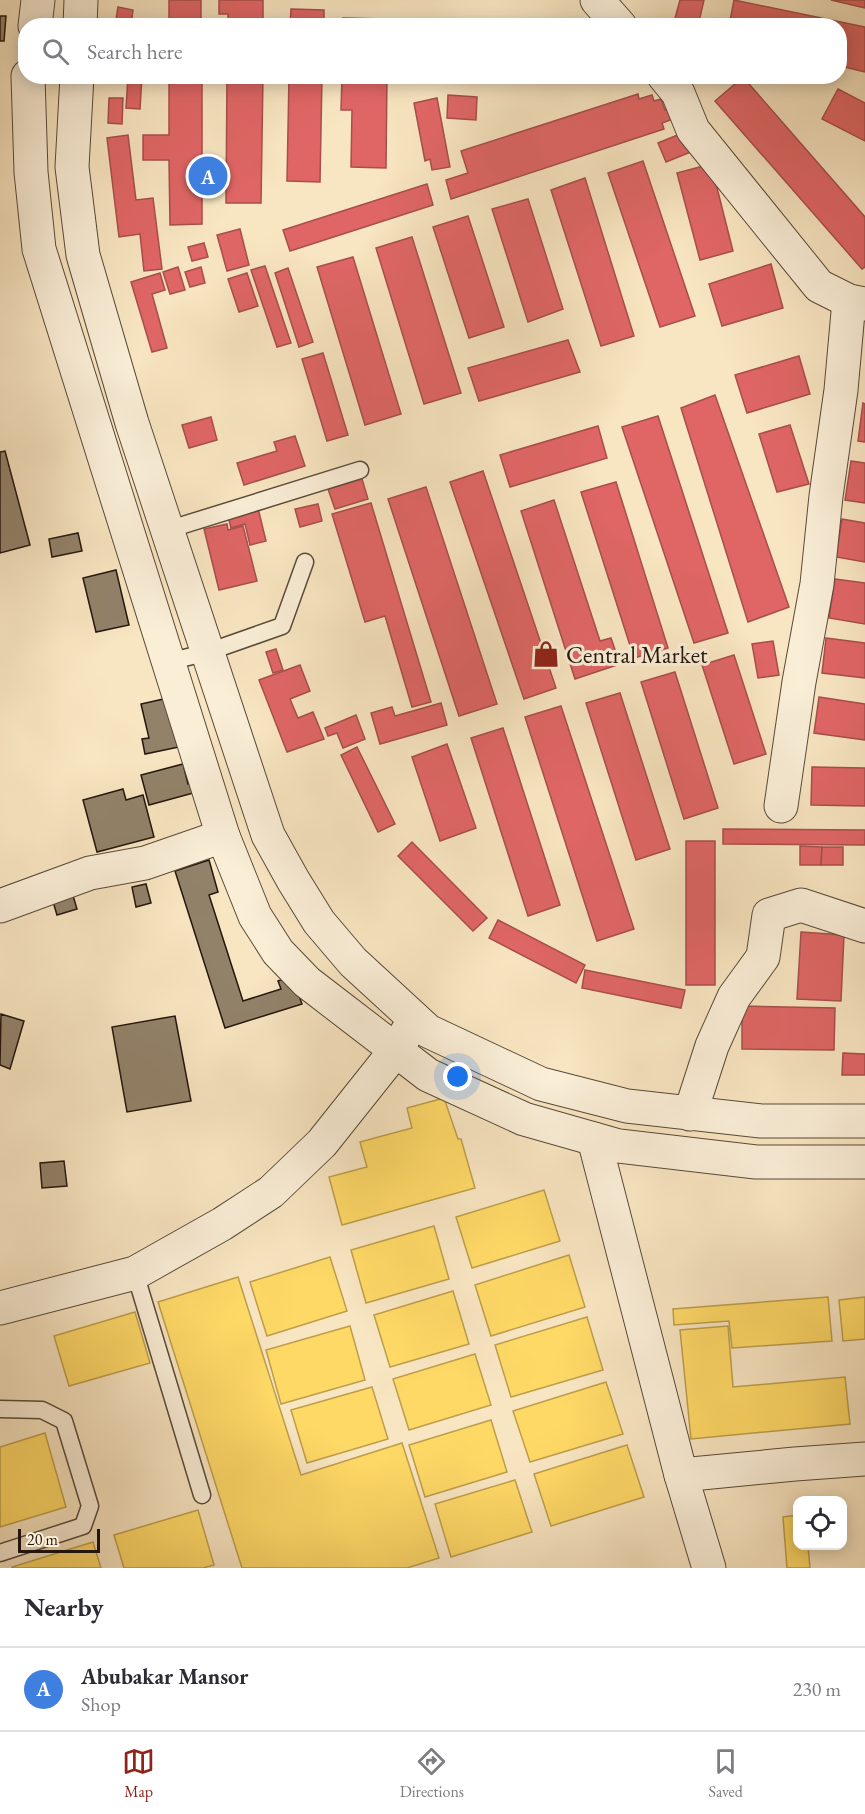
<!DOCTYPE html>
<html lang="en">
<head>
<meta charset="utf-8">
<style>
  :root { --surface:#fff; --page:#f7f7f7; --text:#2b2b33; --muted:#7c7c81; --line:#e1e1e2; --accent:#8f2418 }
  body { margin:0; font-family:"EB Garamond",serif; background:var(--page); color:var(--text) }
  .controls { position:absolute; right:18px; bottom:18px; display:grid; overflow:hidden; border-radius:12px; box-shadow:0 3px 15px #0003 }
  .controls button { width:54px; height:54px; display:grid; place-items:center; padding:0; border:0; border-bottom:2px solid var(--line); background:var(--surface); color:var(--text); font:30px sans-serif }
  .scale { position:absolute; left:18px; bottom:15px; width:82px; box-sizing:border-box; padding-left:6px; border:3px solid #24160c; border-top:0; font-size:16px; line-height:21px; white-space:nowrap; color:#24160c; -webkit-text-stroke:4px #faeed7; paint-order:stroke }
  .you { position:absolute; left:458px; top:1077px; width:21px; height:21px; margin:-15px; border:4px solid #fff; border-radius:50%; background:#1a73e8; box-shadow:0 0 0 9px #1a73e833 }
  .badge { display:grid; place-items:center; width:39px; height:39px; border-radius:50%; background:var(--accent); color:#fff; font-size:20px; font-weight:700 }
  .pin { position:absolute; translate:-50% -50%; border:3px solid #fff; box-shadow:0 2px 6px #0006 }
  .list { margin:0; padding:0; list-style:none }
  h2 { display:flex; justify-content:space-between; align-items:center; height:78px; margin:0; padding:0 24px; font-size:26px }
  h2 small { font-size:20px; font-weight:400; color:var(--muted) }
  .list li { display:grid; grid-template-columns:39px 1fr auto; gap:18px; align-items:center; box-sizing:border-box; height:84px; padding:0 24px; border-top:2px solid var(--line) }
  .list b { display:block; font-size:22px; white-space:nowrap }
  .list p { margin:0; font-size:20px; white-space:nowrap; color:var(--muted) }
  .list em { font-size:20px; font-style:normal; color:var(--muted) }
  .icon { flex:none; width:33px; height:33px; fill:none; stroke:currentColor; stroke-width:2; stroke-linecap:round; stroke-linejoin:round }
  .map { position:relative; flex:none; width:865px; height:1568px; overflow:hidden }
  .search { position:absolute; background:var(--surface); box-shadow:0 3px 15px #0003; left:18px; right:18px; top:18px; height:66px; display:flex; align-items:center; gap:15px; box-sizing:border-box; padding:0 21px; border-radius:24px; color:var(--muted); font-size:22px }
  .sheet { height:162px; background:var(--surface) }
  nav { display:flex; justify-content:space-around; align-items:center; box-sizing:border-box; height:84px; border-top:2px solid var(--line); background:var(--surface); font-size:16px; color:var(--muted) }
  nav a { display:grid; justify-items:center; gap:3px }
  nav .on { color:var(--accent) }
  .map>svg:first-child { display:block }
  .homes { fill:#ffd966; stroke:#bd9e4b; stroke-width:1.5 }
  .shops { fill:#e06666; stroke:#a84e4b; stroke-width:1.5 }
  .building { fill:#92826a; stroke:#24160c; stroke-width:1.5 }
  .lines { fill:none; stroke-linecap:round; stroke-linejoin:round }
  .service-casing { stroke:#594a39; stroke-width:19 }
  .minor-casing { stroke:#594a39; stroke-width:35 }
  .service { stroke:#faeed7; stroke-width:16 }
  .minor { stroke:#faeed7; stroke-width:33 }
  .labels { text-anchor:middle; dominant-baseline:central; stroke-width:6; stroke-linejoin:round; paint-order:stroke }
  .poi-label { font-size:24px; fill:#24160c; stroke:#faeed7; text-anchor:start }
</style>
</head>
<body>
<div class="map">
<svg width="865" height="1568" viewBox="0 0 865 1568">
  <rect width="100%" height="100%" fill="#f8e5c1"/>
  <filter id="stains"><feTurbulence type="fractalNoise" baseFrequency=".00333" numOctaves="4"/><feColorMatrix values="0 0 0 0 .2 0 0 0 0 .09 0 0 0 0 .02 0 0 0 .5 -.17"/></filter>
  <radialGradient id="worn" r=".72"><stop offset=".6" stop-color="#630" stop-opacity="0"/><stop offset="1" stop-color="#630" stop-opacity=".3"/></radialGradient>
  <g class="homes">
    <path d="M444,1098L458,1139H461L475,1188L342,1225L329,1177L367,1167L360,1142L412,1128L407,1108Z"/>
    <path d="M544,1190L560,1241L472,1268L456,1217Z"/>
    <path d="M434,1226L449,1279L366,1303L351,1250Z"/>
    <path d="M569,1255L585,1307L491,1336L475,1285Z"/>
    <path d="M330,1257L347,1311L267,1336L250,1282Z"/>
    <path d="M238,1277L301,1475L402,1443L439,1558L407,1568H242L158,1302Z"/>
    <path d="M453,1291L469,1344L390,1367L374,1315Z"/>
    <path d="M828,1297L832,1341L732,1348L729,1321L674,1325L673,1309Z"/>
    <path d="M865,1297V1339L843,1341L839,1300Z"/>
    <path d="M135,1312L150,1363L69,1386L54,1336Z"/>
    <path d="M587,1317L603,1370L511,1397L495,1345Z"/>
    <path d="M350,1326L365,1380L281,1404L266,1350Z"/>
    <path d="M728,1326L733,1387L845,1377L850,1424L691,1439L680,1330Z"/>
    <path d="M475,1354L491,1405L409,1430L393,1379Z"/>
    <path d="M606,1382L623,1434L530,1462L513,1411Z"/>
    <path d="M372,1387L388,1439L307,1463L291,1410Z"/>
    <path d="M491,1420L507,1472L425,1497L409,1445Z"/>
    <path d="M45,1433L66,1507L0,1527V1447Z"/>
    <path d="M627,1445L644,1497L551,1526L534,1474Z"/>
    <path d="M515,1480L532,1532L451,1557L435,1504Z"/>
    <path d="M198,1510L214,1565L203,1568H124L114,1535Z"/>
    <path d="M798,1515V1546H808L810,1568H787L783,1517Z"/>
    <path d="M93,1542L101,1568H12V1567Z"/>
  </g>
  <g class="shops">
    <rect x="169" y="0" width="32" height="26"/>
    <path d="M219,0H263V26H228V14H219Z"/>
    <path d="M680,0H704L698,26L674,22Z"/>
    <path d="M734,0L865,27V72L840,66V26H729Z"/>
    <path d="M831,0H865V8Z"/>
    <path d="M118,7L133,10L131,26H115Z"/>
    <path d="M291,9L324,10V26H290Z"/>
    <path d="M343,18L386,19V26H343Z"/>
    <path d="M128,76H142L140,109L126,108Z"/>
    <path d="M169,76H202V224L170,225L169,160H143V135H169Z"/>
    <path d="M227,76H263L261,203H226Z"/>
    <path d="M289,76H322L320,182L287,181Z"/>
    <path d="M342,76H387L386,168L351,167L352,110H341Z"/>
    <path d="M743,77L865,217V267L862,269L715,101Z"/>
    <path d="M838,89L865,103V141L822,119Z"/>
    <path d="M638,94L639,99L652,95L654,101L661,99L665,110L670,108L673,119L662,123L664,129L451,199L446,180L468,173L461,151Z"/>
    <path d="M448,95L477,97L476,120L447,118Z"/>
    <path d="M109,98H123L122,124L108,123Z"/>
    <path d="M437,98L450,167L432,170L430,159L425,161L414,103Z"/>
    <path d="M685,132L693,151L666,162L658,143Z"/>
    <path d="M128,135L136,200L153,198L162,269L144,271L140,234L119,237L107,138Z"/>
    <path d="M643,161L695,316L660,327L608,173Z"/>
    <path d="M711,164L733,251L700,260L677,173Z"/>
    <path d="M585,178L634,336L601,346L551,190Z"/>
    <path d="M427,184L433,205L290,251L283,230Z"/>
    <path d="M528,199L563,309L528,322L492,209Z"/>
    <path d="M468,216L504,327L469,338L433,227Z"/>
    <path d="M240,229L249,265L227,271L217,235Z"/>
    <path d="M412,237L461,393L424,404L376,248Z"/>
    <path d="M204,243L208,257L192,261L188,247Z"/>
    <path d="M353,257L401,414L365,425L317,267Z"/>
    <path d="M771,264L783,308L722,326L709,284Z"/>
    <path d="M265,266L291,343L277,347L251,270Z"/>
    <path d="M178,267L185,290L170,294L163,272Z"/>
    <path d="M201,267L205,283L190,287L185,272Z"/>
    <path d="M288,268L313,342L299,347L275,273Z"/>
    <path d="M160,273L165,290L152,294L167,348L152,352L131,282Z"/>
    <path d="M247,273L258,306L239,312L228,279Z"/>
    <path d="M568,340L580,372L479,401L468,368Z"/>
    <path d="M323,353L348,435L327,441L302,359Z"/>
    <path d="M799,356L810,394L747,413L735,375Z"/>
    <path d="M715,395L789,607L748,622L681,408Z"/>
    <path d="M863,403L865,404V442L858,441Z"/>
    <path d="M658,416L728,633L694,643L622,427Z"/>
    <path d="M211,417L217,440L189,448L182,425Z"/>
    <path d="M790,425L809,484L777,492L759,434Z"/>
    <path d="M598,426L607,458L510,487L500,455Z"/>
    <path d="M295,436L305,466L244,485L237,463L277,451L274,442Z"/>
    <path d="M851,461L865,463V503L845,500Z"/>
    <path d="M483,471L556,688L524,699L450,482Z"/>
    <path d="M362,479L368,499L335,509L328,489Z"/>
    <path d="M616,482L668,648L634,658L581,492Z"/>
    <path d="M426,487L497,704L459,716L388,499Z"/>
    <path d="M554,500L600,641L611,638L620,664L575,679L521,511Z"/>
    <path d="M371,503L431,702L412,707L385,616L365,622L332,514Z"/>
    <path d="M318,504L322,521L300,527L295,509Z"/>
    <path d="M258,508L266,541L250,545L245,524L231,528L228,516Z"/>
    <path d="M842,519L865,523V562L836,557Z"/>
    <path d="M227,524L228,530L243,526L257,581L219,590L204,529Z"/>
    <path d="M835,579L865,583V624L829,618Z"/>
    <path d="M826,638L865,643V678L822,673Z"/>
    <path d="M773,641L779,675L758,678L752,644Z"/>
    <path d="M276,649L283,670L273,673L266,652Z"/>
    <path d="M734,655L766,754L734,764L702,665Z"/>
    <path d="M300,665L310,691L290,699L298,718L313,712L324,739L287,752L259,680Z"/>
    <path d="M675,672L718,808L684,819L641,682Z"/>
    <path d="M620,693L670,849L636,860L586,703Z"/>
    <path d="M819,697L865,704V740L814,733Z"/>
    <path d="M441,703L447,725L380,744L371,713L392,707L395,716Z"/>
    <path d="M561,706L634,929L597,941L525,717Z"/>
    <path d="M356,715L365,739L343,748L337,733L328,736L325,728Z"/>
    <path d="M503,728L560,905L528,916L471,738Z"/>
    <path d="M447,744L476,828L440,841L412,757Z"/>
    <path d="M357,747L395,824L378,832L341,755Z"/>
    <path d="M812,767L865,768V806L811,805Z"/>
    <path d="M723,829L865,830V845L723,844Z"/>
    <rect x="686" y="841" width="29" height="144"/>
    <path d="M412,842L487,918L473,931L398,856Z"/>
    <path d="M800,846L822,847L821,865H800Z"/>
    <path d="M822,847H843V865H821Z"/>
    <path d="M498,920L585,965L576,983L489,938Z"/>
    <path d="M801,932L844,935L841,1001L797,999Z"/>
    <path d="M585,970L685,990L681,1008L582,988Z"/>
    <path d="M742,1006L835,1008L834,1050L742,1049Z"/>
    <path d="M843,1053L865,1054V1075H842Z"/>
  </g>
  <g class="building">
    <path d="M0,16H6L4,41H0Z"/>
    <path d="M5,451L30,545L0,553V452Z"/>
    <path d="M78,533L82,551L52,557L49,539Z"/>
    <path d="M116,570L129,625L96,632L83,578Z"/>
    <path d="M168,698L179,747L145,754L142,739L149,738L141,704Z"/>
    <path d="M183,764L188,784L194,782L197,792L149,805L141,775Z"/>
    <path d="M123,789L126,800L143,795L154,837L97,852L83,800Z"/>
    <path d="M209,860L218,892L209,895L243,1001L281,989L278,981L292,976L302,1004L225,1028L175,871Z"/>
    <path d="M146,884L151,903L136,907L132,887Z"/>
    <path d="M71,889L77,909L57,915L51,895Z"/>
    <path d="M1,1014L24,1021L10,1069L0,1065Z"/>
    <path d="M175,1016L191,1101L127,1112L112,1027Z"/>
    <path d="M64,1161L67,1186L42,1188L40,1163Z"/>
  </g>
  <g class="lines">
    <defs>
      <g id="service">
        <path d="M167,530L360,470"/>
        <path d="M168,662L208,652L282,626L305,562"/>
        <path d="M135,1273L202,1495"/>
        <path d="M0,1409L42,1410L64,1421L90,1506L83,1526L0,1553"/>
      </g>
      <g id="minor">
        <path d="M597,0L620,26"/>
        <path d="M35,26L38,0"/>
        <path d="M80,26L81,0"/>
        <path d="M28,76L31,172L39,249L223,836L255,916L278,952L307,982L428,1075L524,1119L619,1146L756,1162H865"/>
        <path d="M77,76L72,167L83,255L132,423L268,835L293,880L319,922L353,962L428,1031L541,1084L627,1106L761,1121H865"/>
        <path d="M664,76L678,93L693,130L819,286L849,301L865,304"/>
        <path d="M781,806L799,682L817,584L826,496L841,390L849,301"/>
        <path d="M0,906L90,873L145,863L223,836"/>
        <path d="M690,1114L712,1046L734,997L763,957L769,915L801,905L865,926"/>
        <path d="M594,1139L681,1475L709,1568"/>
        <path d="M0,1308L135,1273L222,1224L271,1192L322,1143L396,1050L407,1032"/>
        <path d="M681,1475L795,1464L865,1459"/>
      </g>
    </defs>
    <use href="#service" class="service-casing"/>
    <use href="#minor" class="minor-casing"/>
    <use href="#service" class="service"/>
    <use href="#minor" class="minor"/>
  </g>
  <defs>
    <symbol id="shop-bare" viewBox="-9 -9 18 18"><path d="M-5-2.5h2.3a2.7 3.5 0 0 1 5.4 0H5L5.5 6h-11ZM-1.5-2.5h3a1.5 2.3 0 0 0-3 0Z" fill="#8f2418" stroke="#faeed7" stroke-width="2.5" paint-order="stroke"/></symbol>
  </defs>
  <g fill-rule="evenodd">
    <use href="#shop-bare" x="527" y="635" width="38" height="38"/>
  </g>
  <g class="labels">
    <g class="poi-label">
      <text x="566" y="654">Central Market</text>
    </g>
  </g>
  <rect width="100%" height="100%" filter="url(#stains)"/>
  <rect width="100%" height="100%" fill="url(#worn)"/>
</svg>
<div class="controls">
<button><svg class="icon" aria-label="locate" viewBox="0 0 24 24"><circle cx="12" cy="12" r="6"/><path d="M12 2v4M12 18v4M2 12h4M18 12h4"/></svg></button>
</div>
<div class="scale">20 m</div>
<div class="you"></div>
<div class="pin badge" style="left:208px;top:176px;background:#3f7fe0">A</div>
<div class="search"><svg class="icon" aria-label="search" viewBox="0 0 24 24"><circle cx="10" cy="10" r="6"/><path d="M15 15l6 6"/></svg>Search here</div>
</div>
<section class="sheet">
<h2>Nearby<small></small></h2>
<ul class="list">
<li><span class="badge" style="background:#3f7fe0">A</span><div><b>Abubakar Mansor</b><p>Shop</p></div><em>230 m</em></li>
</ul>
</section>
<nav>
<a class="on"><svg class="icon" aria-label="map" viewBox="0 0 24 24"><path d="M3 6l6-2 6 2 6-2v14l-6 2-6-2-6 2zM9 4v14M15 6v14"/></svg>Map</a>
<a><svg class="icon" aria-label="directions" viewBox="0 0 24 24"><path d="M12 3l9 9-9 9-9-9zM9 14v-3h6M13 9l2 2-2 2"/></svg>Directions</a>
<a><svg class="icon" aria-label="saved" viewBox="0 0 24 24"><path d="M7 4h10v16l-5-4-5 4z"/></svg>Saved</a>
</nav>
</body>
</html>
